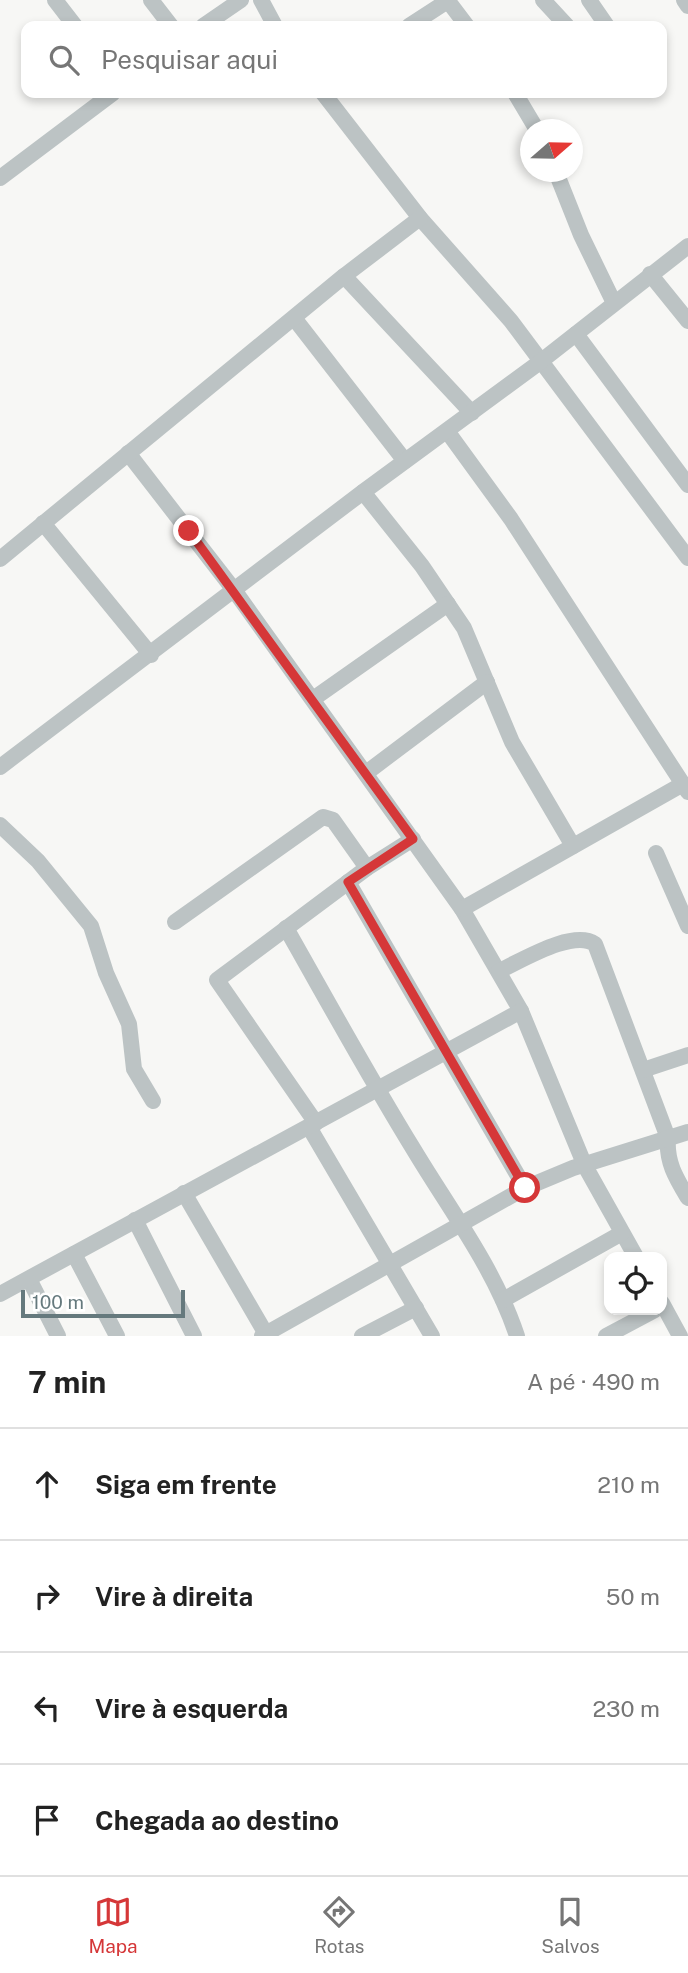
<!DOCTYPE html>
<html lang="pt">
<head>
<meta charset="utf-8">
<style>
  :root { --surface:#fff; --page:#f2f2f2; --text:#222; --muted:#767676; --line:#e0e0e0; --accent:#d53738 }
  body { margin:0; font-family:"Public Sans",sans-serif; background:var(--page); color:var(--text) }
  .controls { position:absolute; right:21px; bottom:21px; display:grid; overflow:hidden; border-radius:14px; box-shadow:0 4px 10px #0003 }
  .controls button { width:63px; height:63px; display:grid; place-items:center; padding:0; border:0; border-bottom:2px solid var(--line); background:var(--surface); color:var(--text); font:35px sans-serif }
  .compass { position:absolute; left:520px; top:119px; width:63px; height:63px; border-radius:50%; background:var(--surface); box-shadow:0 4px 10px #0003; rotate:70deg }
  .scale { position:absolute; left:21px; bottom:18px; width:164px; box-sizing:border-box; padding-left:7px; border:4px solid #65797d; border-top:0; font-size:19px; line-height:24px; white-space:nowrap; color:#65797d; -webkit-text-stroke:5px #fff; paint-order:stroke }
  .stop { position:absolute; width:21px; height:21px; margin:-16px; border:5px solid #d53738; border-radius:50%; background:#fff }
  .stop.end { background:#d53738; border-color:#fff; box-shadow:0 2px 7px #0008 }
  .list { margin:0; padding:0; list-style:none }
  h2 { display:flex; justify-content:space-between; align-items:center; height:91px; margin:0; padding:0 28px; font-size:30px }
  h2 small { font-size:23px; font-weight:400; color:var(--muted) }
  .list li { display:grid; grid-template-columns:46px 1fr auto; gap:21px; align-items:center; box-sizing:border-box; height:112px; padding:0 28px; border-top:2px solid var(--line) }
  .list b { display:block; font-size:26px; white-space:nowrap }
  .list em { font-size:23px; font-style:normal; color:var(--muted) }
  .icon { flex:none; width:38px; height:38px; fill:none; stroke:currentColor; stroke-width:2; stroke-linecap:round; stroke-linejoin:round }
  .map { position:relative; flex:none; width:688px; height:1336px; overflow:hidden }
  .search { position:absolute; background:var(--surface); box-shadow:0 4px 10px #0003; left:21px; right:21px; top:21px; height:77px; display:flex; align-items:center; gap:18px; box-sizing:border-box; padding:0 24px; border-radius:14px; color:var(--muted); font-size:26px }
  .sheet { height:539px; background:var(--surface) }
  nav { display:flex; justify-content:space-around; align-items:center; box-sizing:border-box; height:98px; border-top:2px solid var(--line); background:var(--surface); font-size:19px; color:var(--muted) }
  nav a { display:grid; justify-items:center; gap:4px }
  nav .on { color:var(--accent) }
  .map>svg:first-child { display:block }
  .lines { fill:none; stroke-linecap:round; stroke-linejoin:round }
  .minor { stroke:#bcc3c4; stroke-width:16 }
  .route { stroke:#d53738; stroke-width:9 }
</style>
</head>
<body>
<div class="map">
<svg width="688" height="1336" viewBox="0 0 688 1336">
  <rect width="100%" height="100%" fill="#f7f7f5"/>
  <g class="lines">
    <g class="minor">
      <path d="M55,0L75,26"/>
      <path d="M151,0L171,26"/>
      <path d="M261,0L275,26"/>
      <path d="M543,0L567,26"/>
      <path d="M589,0L607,26"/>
      <path d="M684,0L688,6"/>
      <path d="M448,1L467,26"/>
      <path d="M203,26L241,0"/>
      <path d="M409,26L449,0"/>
      <path d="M323,93L420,218L511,321L688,558"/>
      <path d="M515,93L537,130"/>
      <path d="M556,172L581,235L614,303"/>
      <path d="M0,178L113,93"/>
      <path d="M650,274L688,321"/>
      <path d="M344,276L472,413"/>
      <path d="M294,318L405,461"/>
      <path d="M576,334L688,485"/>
      <path d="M447,431L511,519L688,792"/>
      <path d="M128,453L234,590L462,909L521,1011L585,1166L636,1257"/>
      <path d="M363,492L422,566L464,628L512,742L573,846"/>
      <path d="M43,523L151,655"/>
      <path d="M0,559L344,276L420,218"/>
      <path d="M313,699L448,604"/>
      <path d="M0,767L363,492L540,362L688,246"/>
      <path d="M366,773L487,682"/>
      <path d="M0,825L38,861L91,926L106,973L129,1024L134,1069L153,1101"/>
      <path d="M656,853L688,926"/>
      <path d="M348,882L525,1188"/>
      <path d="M462,909L683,784"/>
      <path d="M175,922L323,817L333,820L367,868"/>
      <path d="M286,928C328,1002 369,1077 414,1150C450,1210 495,1269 517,1336"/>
      <path d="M499,971C523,960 573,929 595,944L668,1138C666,1162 676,1178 688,1198"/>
      <path d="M643,1070L688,1055"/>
      <path d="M316,1123L217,980L367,868L413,839"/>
      <path d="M309,1127L432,1336"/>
      <path d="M184,1193L266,1334"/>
      <path d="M135,1220L194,1336"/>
      <path d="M74,1254L117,1336"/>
      <path d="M30,1281L58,1336"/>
      <path d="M0,1294L521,1011"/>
      <path d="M503,1300L622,1233"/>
      <path d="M662,1303L680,1336"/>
      <path d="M262,1336L525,1188L573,1168L688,1132"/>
      <path d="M362,1336L416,1308"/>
      <path d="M606,1336L655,1310"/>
    </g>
  </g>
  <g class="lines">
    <path class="route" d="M189,531L413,839L348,882L525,1188"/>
  </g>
</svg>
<div class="controls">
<button><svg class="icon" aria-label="locate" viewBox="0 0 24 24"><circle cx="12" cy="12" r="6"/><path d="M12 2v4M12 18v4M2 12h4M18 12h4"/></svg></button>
</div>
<svg class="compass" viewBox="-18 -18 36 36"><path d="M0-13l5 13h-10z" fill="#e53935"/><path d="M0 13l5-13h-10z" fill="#767676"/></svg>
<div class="scale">100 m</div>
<div class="stop" style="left:525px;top:1188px"></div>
<div class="stop end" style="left:189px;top:531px"></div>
<div class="search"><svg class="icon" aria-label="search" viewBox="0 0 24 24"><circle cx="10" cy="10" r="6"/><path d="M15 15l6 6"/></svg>Pesquisar aqui</div>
</div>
<section class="sheet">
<h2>7 min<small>A pé · 490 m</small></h2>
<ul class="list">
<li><svg class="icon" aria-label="ahead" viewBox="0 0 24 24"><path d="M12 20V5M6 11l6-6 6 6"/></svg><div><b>Siga em frente</b></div><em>210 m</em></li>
<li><svg class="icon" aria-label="right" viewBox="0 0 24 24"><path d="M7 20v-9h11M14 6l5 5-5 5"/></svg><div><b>Vire à direita</b></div><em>50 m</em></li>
<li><svg class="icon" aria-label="left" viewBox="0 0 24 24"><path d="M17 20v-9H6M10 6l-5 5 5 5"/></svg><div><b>Vire à esquerda</b></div><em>230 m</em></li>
<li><svg class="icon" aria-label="arrive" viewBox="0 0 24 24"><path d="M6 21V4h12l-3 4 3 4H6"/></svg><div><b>Chegada ao destino</b></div></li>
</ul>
</section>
<nav>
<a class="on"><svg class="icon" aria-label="map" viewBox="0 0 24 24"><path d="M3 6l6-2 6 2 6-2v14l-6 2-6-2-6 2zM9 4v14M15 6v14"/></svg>Mapa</a>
<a><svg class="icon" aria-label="directions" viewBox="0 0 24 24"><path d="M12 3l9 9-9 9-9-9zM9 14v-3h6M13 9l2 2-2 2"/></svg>Rotas</a>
<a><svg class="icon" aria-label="saved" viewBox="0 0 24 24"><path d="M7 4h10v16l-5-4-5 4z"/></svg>Salvos</a>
</nav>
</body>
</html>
